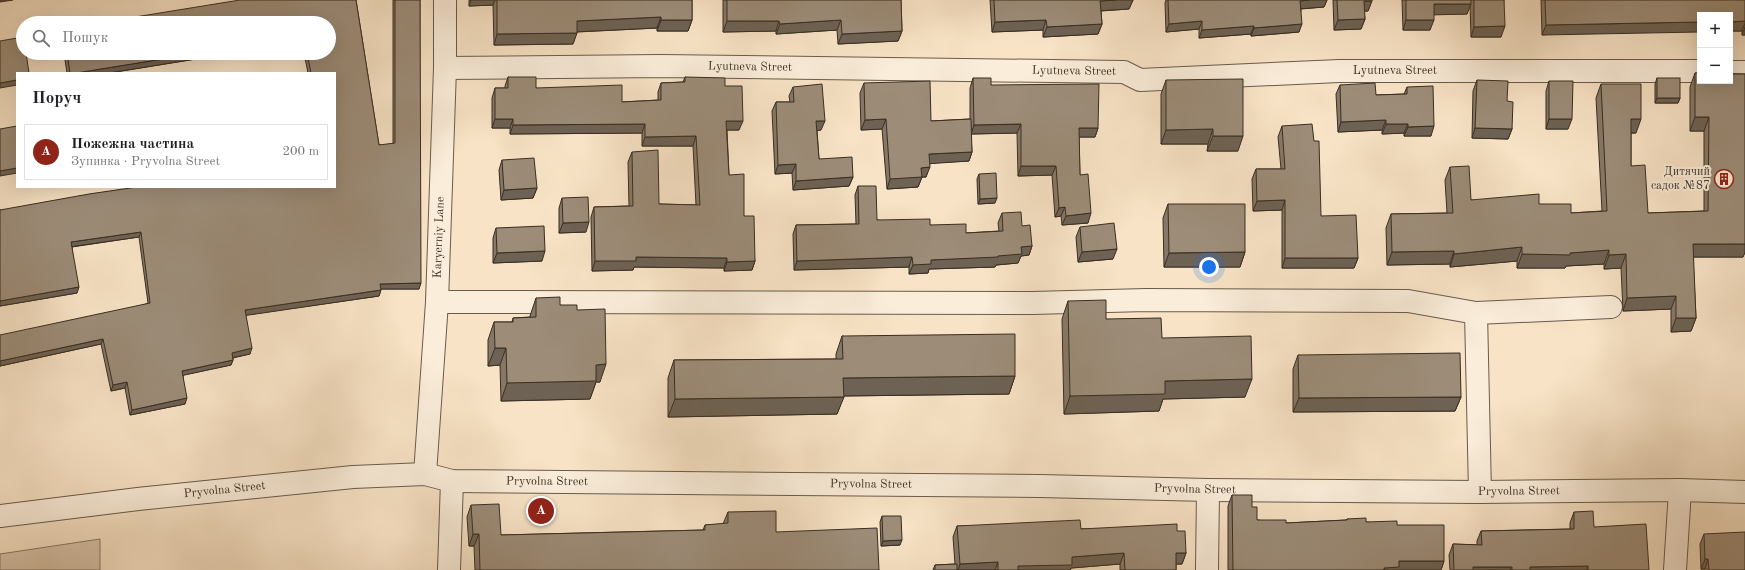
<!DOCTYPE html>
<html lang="uk">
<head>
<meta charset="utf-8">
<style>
  :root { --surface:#fff; --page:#f2f2f2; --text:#202124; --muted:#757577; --line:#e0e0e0; --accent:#8f2418 }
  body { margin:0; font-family:"Old Standard TT",serif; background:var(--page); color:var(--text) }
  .controls { position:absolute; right:12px; top:12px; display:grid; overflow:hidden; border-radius:0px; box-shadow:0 4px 16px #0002 }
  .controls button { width:36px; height:36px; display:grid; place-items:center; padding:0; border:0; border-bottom:1px solid var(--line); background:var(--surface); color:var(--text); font:20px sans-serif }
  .you { position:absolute; left:1209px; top:267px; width:14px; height:14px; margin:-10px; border:3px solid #fff; border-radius:50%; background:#1a73e8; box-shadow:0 0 0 6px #1a73e833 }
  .badge { display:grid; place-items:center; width:26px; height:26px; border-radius:50%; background:var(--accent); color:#fff; font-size:13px; font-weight:700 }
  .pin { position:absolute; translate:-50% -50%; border:2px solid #fff; box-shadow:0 1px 4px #0006 }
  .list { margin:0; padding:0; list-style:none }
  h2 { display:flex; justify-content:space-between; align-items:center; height:52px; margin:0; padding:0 16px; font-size:17px }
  h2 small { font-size:13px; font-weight:400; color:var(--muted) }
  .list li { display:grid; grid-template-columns:26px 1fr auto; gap:12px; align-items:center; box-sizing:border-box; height:56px; margin:0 8px 8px; padding:0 8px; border:1px solid var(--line); border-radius:0px }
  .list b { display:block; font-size:15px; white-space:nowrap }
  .list p { margin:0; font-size:13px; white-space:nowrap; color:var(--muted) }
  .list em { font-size:13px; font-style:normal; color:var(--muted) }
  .icon { flex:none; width:22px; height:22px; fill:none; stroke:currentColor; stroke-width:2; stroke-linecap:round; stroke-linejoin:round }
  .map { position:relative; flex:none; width:1745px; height:570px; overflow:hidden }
  .search { position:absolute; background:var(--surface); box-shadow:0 4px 16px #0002; left:16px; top:16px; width:320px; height:44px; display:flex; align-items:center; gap:10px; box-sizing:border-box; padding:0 14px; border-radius:22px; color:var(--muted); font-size:15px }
  .panel { position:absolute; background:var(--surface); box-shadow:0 4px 16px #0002; left:16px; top:72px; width:320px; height:116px; border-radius:0px }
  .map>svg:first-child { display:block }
  .green { fill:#d8c4aa; stroke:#887966 }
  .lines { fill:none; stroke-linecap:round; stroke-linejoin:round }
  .minor-casing { stroke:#695b4c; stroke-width:24 }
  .minor { stroke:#faedda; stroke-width:22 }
  .wall { fill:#867867; stroke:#392e23 }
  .shaded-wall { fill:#6d6254; stroke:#392e23 }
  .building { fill:#9c8c78; stroke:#392e23 }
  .labels { text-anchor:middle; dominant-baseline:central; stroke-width:4; stroke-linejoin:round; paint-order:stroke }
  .street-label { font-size:12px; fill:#392e23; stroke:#faedda }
  .poi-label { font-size:12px; fill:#392e23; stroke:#faedda; text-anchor:end }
</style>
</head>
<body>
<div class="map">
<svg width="1745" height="570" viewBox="0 0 1745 570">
  <rect width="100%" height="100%" fill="#f8e3c6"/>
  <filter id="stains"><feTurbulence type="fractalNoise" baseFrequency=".005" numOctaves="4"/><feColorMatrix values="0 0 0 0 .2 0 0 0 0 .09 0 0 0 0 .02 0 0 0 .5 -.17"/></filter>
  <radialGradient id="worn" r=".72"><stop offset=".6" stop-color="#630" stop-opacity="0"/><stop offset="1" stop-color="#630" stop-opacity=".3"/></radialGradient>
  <path class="green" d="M100,539V570H0V554Z"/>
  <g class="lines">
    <defs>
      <g id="minor">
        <path id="s1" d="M445,68L660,66L1124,72L1140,80L1339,71H1700"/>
        <path d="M1730,72H1745"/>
        <path d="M437,302L1032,303L1146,300L1408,301L1476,313L1480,492"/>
        <path d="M1476,313L1611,307"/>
        <path id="s2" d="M425,474L437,302L445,68V0"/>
        <path id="s3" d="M0,516L138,499L353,477L425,474L452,481L1040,486L1208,490L1480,492L1680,490L1745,492"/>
        <path d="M449,570L452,481"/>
        <path d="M1207,570L1208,490"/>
        <path d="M1675,570L1680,490"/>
      </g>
    </defs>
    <use href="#minor" class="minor-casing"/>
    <use href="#minor" class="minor"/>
  </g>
  <g class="wall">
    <path d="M356,0L379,145L393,144V0H420L419,289H381L379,296L246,315L250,354L233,358V360L231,365L183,375L185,404L130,415L125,388L111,391L101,344L0,366L148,303L139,237L72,247L77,293L0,306V210L335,187V73H308L304,53H329V23Z"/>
    <path d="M469,0H692V20L688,31H657V28L577,32L573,44L494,45L493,5L469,6Z"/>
    <path d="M723,0H901L902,31L898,41L838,44L837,30L776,34V31L723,32Z"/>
    <path d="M990,0H1133L1129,9L1101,11L1102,24L1098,34L1043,37V30L992,32Z"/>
    <path d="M1166,0H1327L1324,7L1301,9L1299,32L1251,36V34L1199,38V29L1166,32L1165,3Z"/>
    <path d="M1333,0H1372L1368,11H1364L1365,19L1361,29L1334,30Z"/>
    <path d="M1402,0H1504L1501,37H1471L1470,5L1467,14H1434L1430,30H1403Z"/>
    <path d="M1541,0H1745V35H1742V31H1730V15L1542,35Z"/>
    <path d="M64,53H233L109,73H67Z"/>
    <path d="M1695,73L1745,74V252L1743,257H1693L1696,318L1691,331L1671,332V309L1623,311L1621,268L1604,269V264L1566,266L1565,268H1517V261L1450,267V264L1387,265L1386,228L1391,214L1447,213L1445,180L1450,167L1471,200L1539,204L1571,213L1602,211L1596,98L1601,84L1636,133H1631V166L1648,213L1704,211V131H1690V87Z"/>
    <path d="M508,77L536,88L622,102L658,100V92L661,83L683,82L685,77L725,86L739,130H727L729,175L744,216L755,261L752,270L724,271V268L634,267L633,270L592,271L591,217L594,207L629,206L628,162L632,152L659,204L696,205L693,146H642V133L510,134V128H492V98L495,88H505V86Z"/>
    <path d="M973,78L991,85L1098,128L1095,137H1079L1080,175L1088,223L1062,225L1061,216L1055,217L1052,175L1018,176L1017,133L971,134L972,152L969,161L930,163L926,177H922L918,187L887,189L882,129L861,130L860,93L864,83L931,121L970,119V88Z"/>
    <path d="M1657,78L1680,98L1678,103H1655V84Z"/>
    <path d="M1166,80L1238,151H1207L1208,144H1161V94Z"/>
    <path d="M1477,80L1507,101L1512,129L1508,139L1472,138L1473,91Z"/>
    <path d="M1549,81L1568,129H1546V91Z"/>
    <path d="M1340,85L1376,95L1404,94L1407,87L1431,136H1404V133L1382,134V130L1338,132L1336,94Z"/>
    <path d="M793,87L821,130H817L819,159L853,177L849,186L793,190L792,173L775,174L772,111L776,102H790L789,96Z"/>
    <path d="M1282,126L1321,216L1358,258L1354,268H1282V210L1253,211L1252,179L1256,169H1281L1278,137Z"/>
    <path d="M502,160L537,188L533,198L501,200L499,170Z"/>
    <path d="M979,174L995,203L978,204L977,179Z"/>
    <path d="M858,186L877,220L930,225L966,233L999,231L998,223L1002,213L1022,226L1032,246L1029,255L1021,256L1018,263L996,265L995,267L929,269L928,273L909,274V267L794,270L793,234L796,225L856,224L855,195Z"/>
    <path d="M562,198L586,232L559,233V208Z"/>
    <path d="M1168,204L1245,252L1240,267H1164L1163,218Z"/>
    <path d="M1080,227L1113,259L1078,262L1076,237Z"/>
    <path d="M496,228L542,261L493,263V238Z"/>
    <path d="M536,298L560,305L577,310L600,382H596L590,399L501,401L500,365L488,366V340L494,322H512L513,318L530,317V316Z"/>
    <path d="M1068,301L1106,319L1162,338L1245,397L1163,399L1159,411L1064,414L1062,319Z"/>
    <path d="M842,336L1015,376L1009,394L844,396L837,414L668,417V378L674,360L836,359V354Z"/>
    <path d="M1298,355L1461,397L1455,411L1293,412V369Z"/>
    <path d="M1232,495L1252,507L1257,520L1286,523L1346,520L1347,519L1366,522L1397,525L1444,561L1441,570H1228V506Z"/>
    <path d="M471,505L501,535L703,530L705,525L723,524L728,512L776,532L879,570H475L474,546H469L467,517Z"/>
    <path d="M1574,512L1594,527L1649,570H1450L1449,555L1453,544L1477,545V541L1481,531L1570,529V523Z"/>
    <path d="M882,516L900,545L881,546L880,522Z"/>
    <path d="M957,526L1177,531L1186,553L1182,564H1176V570H1120V564L1071,568L1070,570H933L935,565L955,564L953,537Z"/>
    <path d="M1704,534L1745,570L1701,569L1700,544Z"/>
  </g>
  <g class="shaded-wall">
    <path d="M0,0H13L0,2Z"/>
    <path d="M471,0H495L493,5L469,6Z"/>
    <path d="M1116,0H1133L1129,9L1097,11L1100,1Z"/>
    <path d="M1309,0H1327L1324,7L1297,9L1300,1Z"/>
    <path d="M1364,1H1372L1368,11H1361Z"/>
    <path d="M1434,4H1471L1467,14L1430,15Z"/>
    <path d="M661,17L657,28L573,32L577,21Z"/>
    <path d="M1365,19L1361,29L1334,30L1338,20Z"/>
    <path d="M661,20H692L688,31H657Z"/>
    <path d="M841,20L837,30L776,34L780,24Z"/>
    <path d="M1046,20L1043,30L992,32L995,22Z"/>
    <path d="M1406,20H1434L1430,30H1403Z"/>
    <path d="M727,21H779L776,31L723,32Z"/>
    <path d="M1202,21L1199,29L1166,32L1169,24Z"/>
    <path d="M1745,21V23L1742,31H1730V22Z"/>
    <path d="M1700,22V32L1542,35L1546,25Z"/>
    <path d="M1102,24L1098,34L1043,37L1047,27Z"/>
    <path d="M1302,24L1299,32L1251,36L1254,28Z"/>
    <path d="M1254,26L1251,34L1199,38L1202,30Z"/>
    <path d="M1505,26L1501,37H1471L1474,27Z"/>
    <path d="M1745,27V35H1742Z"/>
    <path d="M902,31L898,41L838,44L842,34Z"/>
    <path d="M577,33L573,44L494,45L497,34Z"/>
    <path d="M200,53H233L109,73H76Z"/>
    <path d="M17,80V85L0,88V83Z"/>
    <path d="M1657,98H1680L1678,103H1655Z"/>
    <path d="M1695,117H1709L1704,131H1690Z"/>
    <path d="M495,119H513L510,128H492Z"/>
    <path d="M886,119L882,129L861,130L865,120Z"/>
    <path d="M1549,119H1572L1568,129H1546Z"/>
    <path d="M1631,119H1641L1636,133H1626Z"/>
    <path d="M1386,120L1382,130L1338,132L1341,122Z"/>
    <path d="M726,121H743L739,130H723Z"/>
    <path d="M816,121H825L821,130L813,131Z"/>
    <path d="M645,124L642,133L510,134L513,125Z"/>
    <path d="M1021,124L1017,133L971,134L974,125Z"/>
    <path d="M1386,124H1408L1404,133L1382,134Z"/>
    <path d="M1434,126L1431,136H1404L1408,127Z"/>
    <path d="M1079,128H1098L1095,137H1075Z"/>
    <path d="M1475,128L1512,129L1508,139L1472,138Z"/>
    <path d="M1213,129L1208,144H1161L1166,130Z"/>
    <path d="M696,136L693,146H642L645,137Z"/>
    <path d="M1213,136H1243L1238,151H1207Z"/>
    <path d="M972,152L969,161L925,164L929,154Z"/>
    <path d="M796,164L792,173L775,174L778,165Z"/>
    <path d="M1021,166H1056L1052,175L1018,176Z"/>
    <path d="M930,167L926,177H922L918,187L887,189L890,179L921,168Z"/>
    <path d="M17,168V173L0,176V171Z"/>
    <path d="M853,177L849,186L793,190L796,181Z"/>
    <path d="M537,188L533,198L501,200L504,190Z"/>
    <path d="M997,198L995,203L978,204L980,199Z"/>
    <path d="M1285,200L1282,210L1253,211L1257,201Z"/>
    <path d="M1065,207L1061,216L1055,217L1059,208Z"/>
    <path d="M1091,213L1088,223L1062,225L1066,216Z"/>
    <path d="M589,222L586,232L559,233L563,223Z"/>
    <path d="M141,232L139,237L69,247L71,242Z"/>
    <path d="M1693,244H1745V252L1743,257H1688Z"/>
    <path d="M1032,246L1029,255L1021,256L1018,263L996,265L995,267L929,269L928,273L909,274L913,265L931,260L998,256L1021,247Z"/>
    <path d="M1522,247L1517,261L1450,267L1454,254Z"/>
    <path d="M1117,249L1113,259L1078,262L1082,252Z"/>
    <path d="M1609,250L1604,264L1566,266L1565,268H1517L1522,254L1570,253Z"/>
    <path d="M545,251L542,261L493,263L497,253Z"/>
    <path d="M1454,251L1450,264L1387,265L1392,252Z"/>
    <path d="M1245,252L1240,267H1164L1169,253Z"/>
    <path d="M1626,254L1621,268L1604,269L1609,255Z"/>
    <path d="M636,257L727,258L724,268L634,267L633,270L592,271L595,261Z"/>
    <path d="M912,257L909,267L794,270L797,261Z"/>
    <path d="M1285,258H1358L1354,268H1282Z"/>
    <path d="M755,261L752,270L724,271L727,262Z"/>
    <path d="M421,283L419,289H378L380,284Z"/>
    <path d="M79,287L77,293L0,306V301Z"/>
    <path d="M381,290L379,296L242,316L245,310Z"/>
    <path d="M1676,296L1671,309L1623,311L1627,298Z"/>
    <path d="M1676,318H1696L1691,331L1671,332Z"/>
    <path d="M103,339L101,344L0,366V361Z"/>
    <path d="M252,348L250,354L230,358L232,353Z"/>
    <path d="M495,348H506L500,365L488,366Z"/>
    <path d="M233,360L231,365L180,376L182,371Z"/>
    <path d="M606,364L600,382H596L590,399L501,401L507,383L596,365Z"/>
    <path d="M1015,376L1009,394L837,396L843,378Z"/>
    <path d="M1252,379L1245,397L1163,399L1159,411L1064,414L1070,396L1165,381Z"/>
    <path d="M127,382L125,388L111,391L113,385Z"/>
    <path d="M844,397L837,414L668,417L675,399Z"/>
    <path d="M1461,397L1455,411L1293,412L1299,398Z"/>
    <path d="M187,398L185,404L130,415L132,410Z"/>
    <path d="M473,534H479L474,546H469Z"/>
    <path d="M902,540L900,545L881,546L883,541Z"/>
    <path d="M1124,553L1120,564L1071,568L1070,570H1016L1018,566L1072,557Z"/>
    <path d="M1176,553H1186L1182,564H1172Z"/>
    <path d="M1705,559H1708L1705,569H1701Z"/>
    <path d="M1399,561H1444L1441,570H1384V568Z"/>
    <path d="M998,562L995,570H958L960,564Z"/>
    <path d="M1588,566L1587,570H1529L1530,567Z"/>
    <path d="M1473,567H1512L1510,570H1472Z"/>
  </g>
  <g class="building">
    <path d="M240,0H356L379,145L395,143V0H420L421,283L380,284L381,290L245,310L252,348L232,353L233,360L182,371L187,398L132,410L127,382L113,385L103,339L0,361V335L150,303L141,232L71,242L79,287L0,301V210L89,194L137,187H335V73H311L307,53H329V23H98Z"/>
    <path d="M497,0H692V20H661V17L577,21V33L497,34Z"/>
    <path d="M727,0H901L902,31L842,34L841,20L780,24L779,21H727Z"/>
    <path d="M994,0H1116L1100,1L1102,24L1047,27L1046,20L995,22Z"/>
    <path d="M1168,0H1309L1300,1L1302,24L1254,28V26L1202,30V21L1169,24Z"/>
    <path d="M1337,0H1372V1H1364L1365,19L1338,20Z"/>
    <path d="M1406,0H1471V4H1434V20H1406Z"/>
    <path d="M1474,0H1504L1505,26L1474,27Z"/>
    <path d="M1545,0H1745V21L1730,22V15H1700V22L1546,25Z"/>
    <path d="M23,37V53H26L29,73H17V80L0,83V41Z"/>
    <path d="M67,53H200L76,73H70Z"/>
    <path d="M1695,73H1700V81H1730V74H1745V244H1693L1696,318H1676V296L1627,298L1626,254L1609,255V250L1570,253V255L1522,254V247L1454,254V251L1392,252L1391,214L1453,213L1450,167L1469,166L1471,200L1539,194V204H1571V213L1607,211L1601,84H1641V119H1631V166L1645,165L1648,213L1708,211L1709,117H1695Z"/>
    <path d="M508,77H536V88L622,85V102L661,100V83L685,82V77L725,78V86H742L743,121H726L729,175L744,174V216H754L755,261L727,262V258L636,257V261H595L594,207L633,206L632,152L658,150L659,204L700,205L696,136L645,137V124L513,125V119H495V88H508Z"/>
    <path d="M973,78H991V85L1099,84L1098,128H1079L1080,175L1088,174L1091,213L1066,216L1065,207L1059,208L1056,166H1021V124L974,125Z"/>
    <rect x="1657" y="78" width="23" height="20"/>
    <path d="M1243,79V136H1213V129L1166,130V80Z"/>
    <path d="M1477,80L1508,81L1507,101L1513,102L1512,129L1475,128Z"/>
    <path d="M930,81L931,121L971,119L972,152L929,154L930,167L921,168L922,177L890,179L886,119L865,120L864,83Z"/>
    <path d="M1549,81H1573L1572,119H1549Z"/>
    <path d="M1375,83L1376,95L1407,94V87L1433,86L1434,126L1408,127V124H1386V120L1341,122L1340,85Z"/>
    <path d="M822,84L825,121H816L819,159L852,157L853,177L796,181V164L778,165L776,102H794L793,87Z"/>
    <path d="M1312,124L1314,141H1319L1321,216L1356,215L1358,258H1285V200L1257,201L1256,169H1285L1282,126Z"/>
    <path d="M17,126V168L0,171V129Z"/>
    <path d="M534,158L537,188L504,190L502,160Z"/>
    <path d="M996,173L997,198L980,199L979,174Z"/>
    <path d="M858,186H876L877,220L930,219V225L966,224V233L1003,231L1002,213L1021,212L1022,226L1030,225L1032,246L1021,247L1022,254L998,256V257L931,260V264L913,265L912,257L797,261L796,225L859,224Z"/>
    <path d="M588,197L589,222L563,223L562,198Z"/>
    <path d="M1168,204H1245V252L1169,253Z"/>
    <path d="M1114,223L1117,249L1082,252L1080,227Z"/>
    <path d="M544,226L545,251L497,253L496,228Z"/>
    <path d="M560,297V305H577V310L605,309L606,364L596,365V381L507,383L506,348H495L494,322H513V318L536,317V298Z"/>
    <path d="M1106,300V319L1161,318L1162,338L1251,336L1252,379L1165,381V394L1070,396L1068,301Z"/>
    <path d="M1015,334V376L843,378L844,397L675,399L674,360L843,359L842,336Z"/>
    <path d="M1460,353L1461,397L1299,398L1298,355Z"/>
    <path d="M1232,495H1252V507H1257V520H1286V523L1347,520V519L1366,518V522L1397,521V525H1444V561H1399V567L1384,568V570H1233Z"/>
    <path d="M499,504L501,535L705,530V525L728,523V512L776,511V532L877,528L879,570H480L479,534H473L471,505Z"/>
    <path d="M1593,511L1594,527L1646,524L1649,570H1588V566L1530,567V570H1512V567H1473V570H1454L1453,544L1482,545L1481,531L1574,529V512Z"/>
    <path d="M882,516H901L902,540L883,541Z"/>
    <path d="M1080,520L1081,529L1177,524V531H1185L1186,553H1176V570H1125L1124,553L1072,557V565L1018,566V570H998V562L960,564L957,526Z"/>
    <path d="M1745,532V570H1709L1708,559H1705L1704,534Z"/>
    <path d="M957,564V570H935V565Z"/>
  </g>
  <defs>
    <symbol id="building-ring" viewBox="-11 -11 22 22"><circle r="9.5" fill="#faedda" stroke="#8f2418" stroke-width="1.5"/><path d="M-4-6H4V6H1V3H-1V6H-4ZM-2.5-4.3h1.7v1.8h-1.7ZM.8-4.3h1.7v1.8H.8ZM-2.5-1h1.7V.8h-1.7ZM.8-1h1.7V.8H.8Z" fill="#8f2418"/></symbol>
  </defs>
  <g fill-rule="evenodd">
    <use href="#building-ring" x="1713" y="168" width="22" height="22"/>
  </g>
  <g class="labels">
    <g class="street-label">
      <text stroke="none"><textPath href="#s1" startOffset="305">Lyutneva Street</textPath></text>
      <text stroke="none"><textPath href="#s1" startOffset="629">Lyutneva Street</textPath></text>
      <text stroke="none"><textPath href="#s1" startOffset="952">Lyutneva Street</textPath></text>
      <text stroke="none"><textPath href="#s2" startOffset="237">Karyerniy Lane</textPath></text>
      <text stroke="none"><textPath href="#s3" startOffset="550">Pryvolna Street</textPath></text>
      <text stroke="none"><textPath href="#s3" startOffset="874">Pryvolna Street</textPath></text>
      <text stroke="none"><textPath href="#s3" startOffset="1198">Pryvolna Street</textPath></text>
      <text stroke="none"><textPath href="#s3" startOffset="226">Pryvolna Street</textPath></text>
      <text stroke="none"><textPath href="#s3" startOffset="1522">Pryvolna Street</textPath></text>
    </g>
    <g class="poi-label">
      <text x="1710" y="172">Дитячий<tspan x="1710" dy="14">садок №87</tspan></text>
    </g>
  </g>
  <rect width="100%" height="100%" filter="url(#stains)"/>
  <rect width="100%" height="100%" fill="url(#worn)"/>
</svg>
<div class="controls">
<button>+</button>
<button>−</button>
</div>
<div class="you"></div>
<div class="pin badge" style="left:541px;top:511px">A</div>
<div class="search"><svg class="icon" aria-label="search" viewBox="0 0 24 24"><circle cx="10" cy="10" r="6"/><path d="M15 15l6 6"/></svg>Пошук</div>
<section class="panel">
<h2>Поруч<small></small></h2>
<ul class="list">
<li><span class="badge">A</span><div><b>Пожежна частина</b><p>Зупинка · Pryvolna Street</p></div><em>200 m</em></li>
</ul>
</section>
</div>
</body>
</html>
